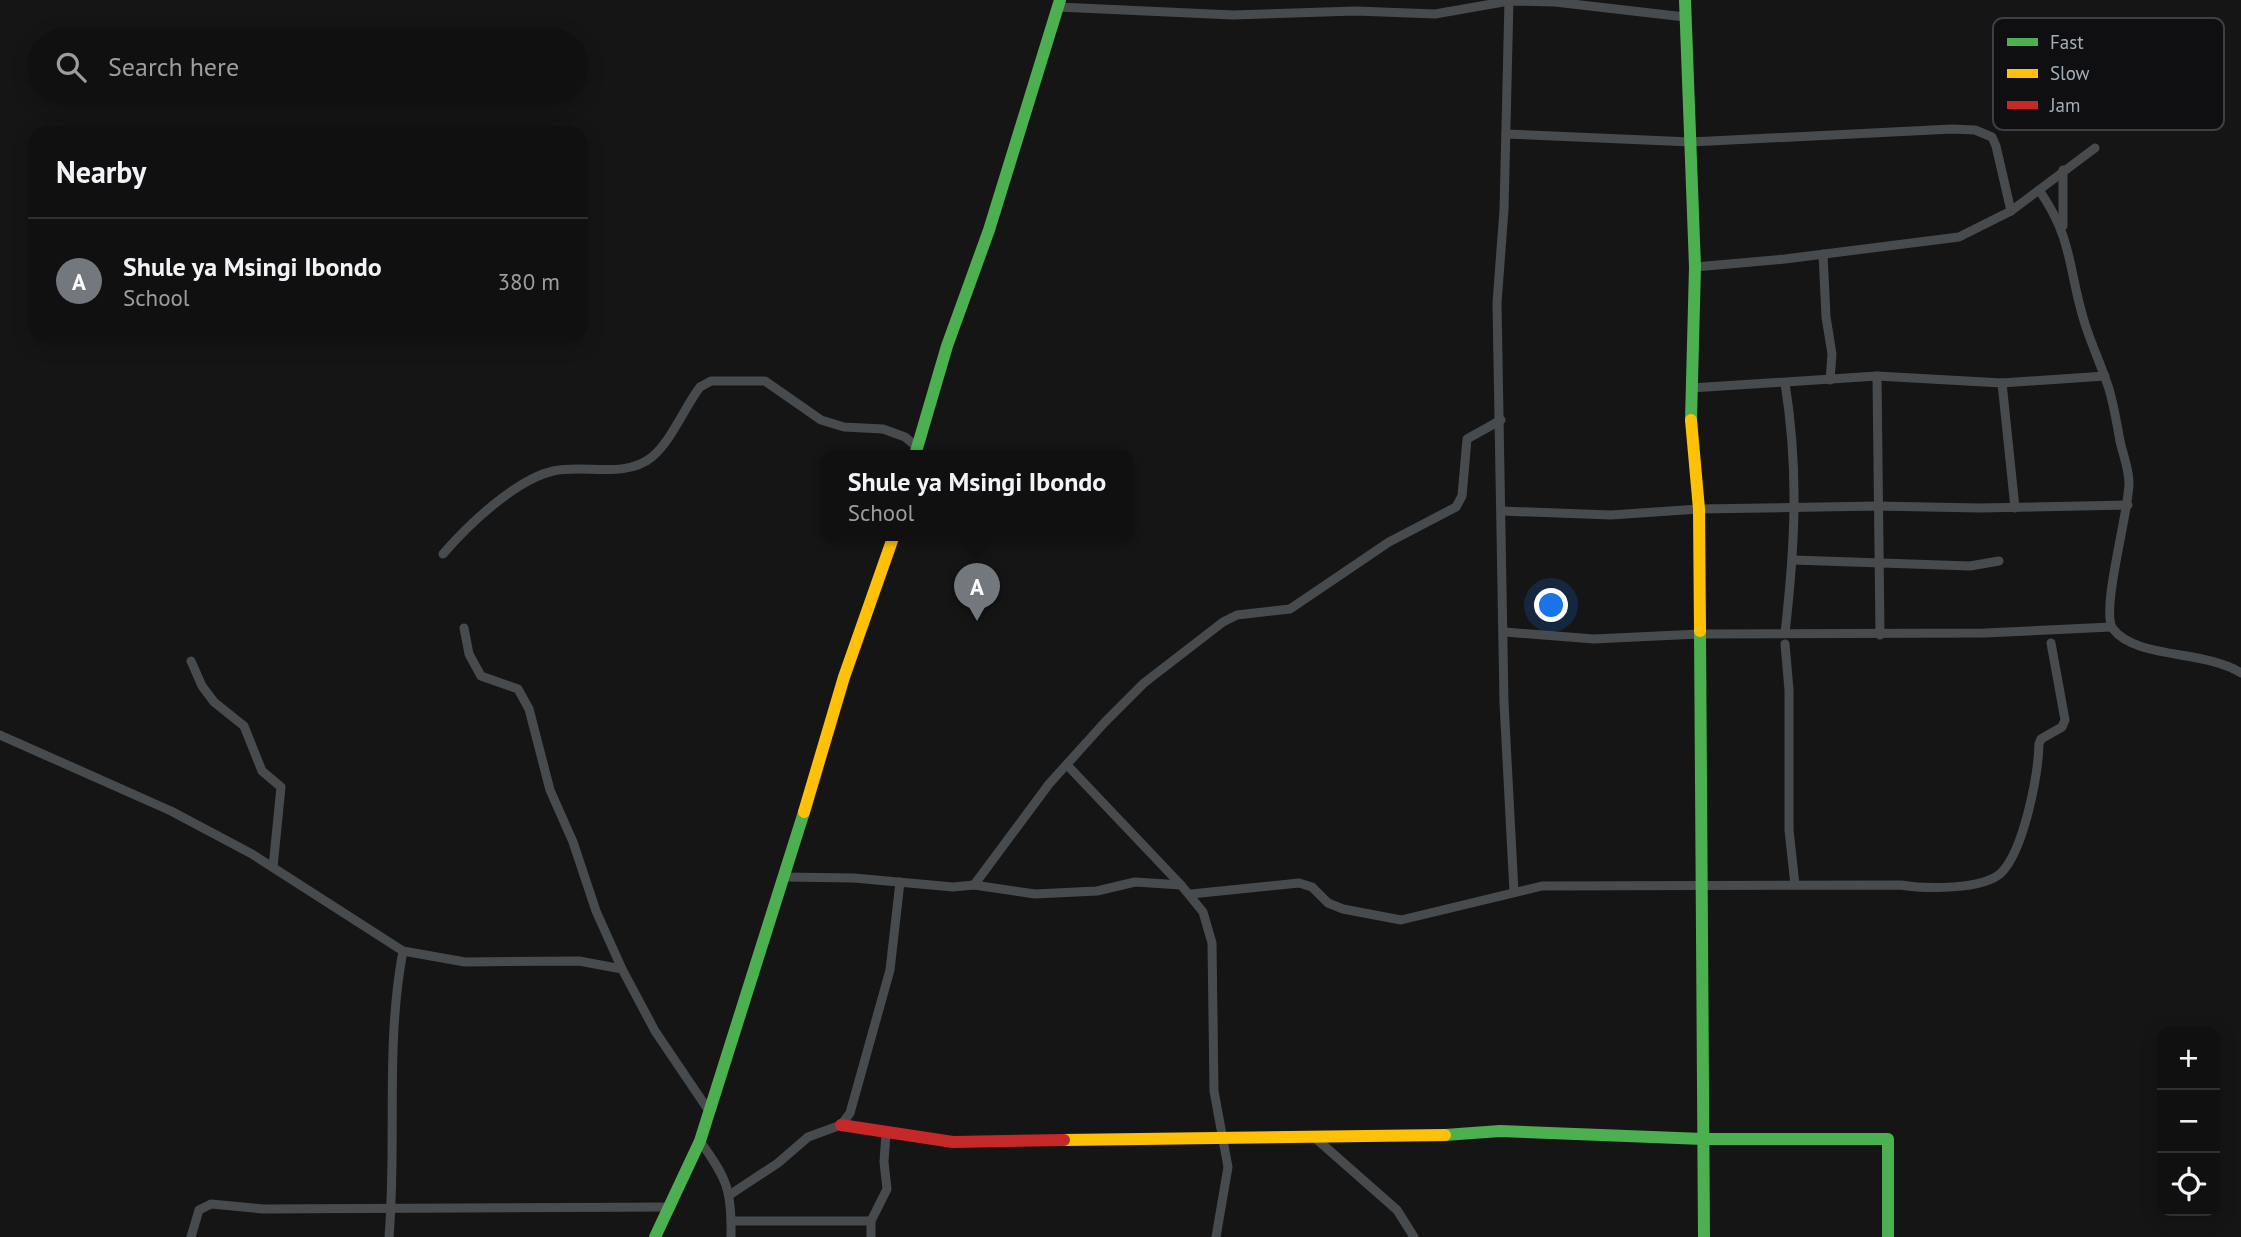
<!DOCTYPE html>
<html lang="en">
<head>
<meta charset="utf-8">
<style>
  :root { --surface:#101010; --page:#1e1e1e; --text:#f1f3f6; --muted:#9c9d9f; --line:#303030; --accent:#72787e }
  body { margin:0; font-family:"PT Sans",sans-serif; background:var(--page); color:var(--text) }
  .controls { position:absolute; right:21px; bottom:21px; display:grid; overflow:hidden; border-radius:14px; box-shadow:0 4px 18px #0003 }
  .controls button { width:63px; height:63px; display:grid; place-items:center; padding:0; border:0; border-bottom:2px solid var(--line); background:var(--surface); color:var(--text); font:35px sans-serif }
  .you { position:absolute; left:1552px; top:606px; width:24px; height:24px; margin:-18px; border:5px solid #fff; border-radius:50%; background:#1a73e8; box-shadow:0 0 0 10px #1a73e833 }
  .badge { display:grid; place-items:center; width:46px; height:46px; border-radius:50%; background:var(--accent); color:#fff; font-size:23px; font-weight:700 }
  .pin { position:absolute; translate:-50% -58px; filter:drop-shadow(0 2px 4px #0008) }
  .pin::after { content:''; position:absolute; top:37px; width:24px; height:21px; background:inherit; clip-path:polygon(0 0,100% 0,50% 100%) }
  .popup { position:absolute; left:821px; top:450px; width:312px; height:91px; box-sizing:border-box; display:grid; place-content:center; border-radius:14px; background:var(--surface); filter:drop-shadow(0 2px 5px #0005); font-size:23px; white-space:nowrap; color:var(--muted) }
  .popup b { font-size:26px; color:var(--text) }
  .popup::after { content:''; position:absolute; left:50%; top:100%; margin-left:-14px; border:14px solid transparent; border-top-color:var(--surface) }
  .list { margin:0; padding:0; list-style:none }
  h2 { display:flex; justify-content:space-between; align-items:center; height:91px; margin:0; padding:0 28px; font-size:30px }
  h2 small { font-size:23px; font-weight:400; color:var(--muted) }
  .list li { display:grid; grid-template-columns:46px 1fr auto; gap:21px; align-items:center; box-sizing:border-box; height:126px; padding:0 28px; border-top:2px solid var(--line) }
  .list b { display:block; font-size:26px; white-space:nowrap }
  .list p { margin:0; font-size:23px; white-space:nowrap; color:var(--muted) }
  .list em { font-size:23px; font-style:normal; color:var(--muted) }
  .icon { flex:none; width:38px; height:38px; fill:none; stroke:currentColor; stroke-width:2; stroke-linecap:round; stroke-linejoin:round }
  .map { position:relative; flex:none; width:2241px; height:1237px; overflow:hidden }
  .search { position:absolute; background:var(--surface); box-shadow:0 4px 18px #0003; left:28px; top:28px; width:560px; height:77px; display:flex; align-items:center; gap:18px; box-sizing:border-box; padding:0 24px; border-radius:38px; color:var(--muted); font-size:26px }
  .panel { position:absolute; background:var(--surface); box-shadow:0 4px 18px #0003; left:28px; top:126px; width:560px; height:217px; border-radius:21px }
  .map>svg:first-child { display:block }
  .lines { fill:none; stroke-linecap:round; stroke-linejoin:round }
  .street { stroke:#484b4e; stroke-width:9 }
  .fast { stroke:#4caf50; stroke-width:12 }
  .slow { stroke:#ffc107; stroke-width:12 }
  .jam { stroke:#c62828; stroke-width:12 }
  .key { fill:#0f0f11; stroke:#3c3f43; stroke-width:2 }
  .key-label { font-size:19px; fill:#a4aeb7 }
</style>
</head>
<body>
<div class="map">
<svg width="2241" height="1237" viewBox="0 0 2241 1237">
  <rect width="100%" height="100%" fill="#151515"/>
  <g class="lines">
    <g class="street">
      <path d="M1509,0L1504,210L1497,303L1504,703L1514,892"/>
      <path d="M1058,7L1233,15L1356,11L1435,14L1509,1L1555,2L1685,17"/>
      <path d="M1506,134L1691,142L1952,129L1975,130L1992,137L1996,146L2011,211"/>
      <path d="M2039,190C2074,240 2068,271 2085,324C2092,346 2102,367 2109,389C2114,406 2117,424 2120,441C2123,455 2129,469 2129,483C2129,512 2100,612 2113,629C2136,659 2206,650 2241,673"/>
      <path d="M2063,226V170"/>
      <path d="M1823,254L1826,317L1832,354L1830,380"/>
      <path d="M1695,267L1785,259L1959,237L2011,211L2095,148"/>
      <path d="M1877,376L1880,635"/>
      <path d="M2002,383L2015,508"/>
      <path d="M1691,388L1877,376L2002,383L2105,376"/>
      <path d="M1502,511L1611,515L1699,509L1877,506L1979,508L2128,505"/>
      <path d="M443,554C468,525 515,480 553,471C584,464 625,479 652,457C672,440 684,408 700,387L711,381H765L821,420L844,427L883,429L905,437L917,447"/>
      <path d="M1793,560L1970,566L1999,561"/>
      <path d="M464,628L469,654L481,676L518,689L529,709L550,790L573,842L596,911L622,969"/>
      <path d="M1505,632L1594,639L1699,634L1985,633L2111,627"/>
      <path d="M1785,633C1795,545 1799,471 1785,383"/>
      <path d="M1785,644L1789,690V830L1795,885"/>
      <path d="M191,661L202,686L214,702L244,726L262,771L281,787L273,867"/>
      <path d="M0,735L171,811L252,854L403,951L465,962L579,961L622,969L655,1031L709,1111"/>
      <path d="M1067,765L1181,885"/>
      <path d="M785,877L854,878L953,887L974,885L1035,894L1097,891L1135,882L1181,885L1203,912L1212,943L1214,1091L1228,1167L1216,1237"/>
      <path d="M974,885L1049,784L1105,722L1144,683L1223,622L1237,615L1290,609L1389,542L1456,507L1462,496L1467,439L1501,420"/>
      <path d="M1191,894L1299,883L1312,887L1328,903L1343,909L1401,920L1542,886L1901,885C1925,889 1983,890 2001,873C2024,850 2038,776 2039,744L2041,739L2062,727L2065,720L2051,643"/>
      <path d="M1313,1136L1397,1210L1414,1237"/>
      <path d="M700,1141C727,1179 732,1190 731,1237"/>
      <path d="M731,1194L778,1163L808,1137L841,1125L850,1113L890,970L900,882"/>
      <path d="M731,1221H871"/>
      <path d="M191,1237L199,1210L211,1204L263,1209L671,1207"/>
      <path d="M389,1237C397,1142 385,1045 403,951"/>
      <path d="M871,1237V1221L887,1189L884,1162L886,1133"/>
    </g>
    <g class="fast">
      <path d="M1685,0L1695,267L1691,420"/>
      <path d="M915,455L947,346L989,230L1060,0"/>
      <path d="M1700,631L1704,1237"/>
      <path d="M1445,1135L1500,1131L1703,1139H1888V1237"/>
      <path d="M655,1237L700,1141L804,812"/>
    </g>
    <g class="slow">
      <path d="M1691,420L1699,509L1700,631"/>
      <path d="M804,812L844,677L894,535"/>
      <path d="M1064,1140L1445,1135"/>
    </g>
    <path class="jam" d="M841,1125L953,1142L1064,1140"/>
  </g>
  <rect x="1993" y="18" width="231" height="112" rx="10" class="key"/>
  <rect x="2007" y="38" width="31" height="8" fill="#4caf50"/>
  <rect x="2007" y="69" width="31" height="9" fill="#ffc107"/>
  <rect x="2007" y="101" width="31" height="8" fill="#c62828"/>
  <g class="key-label">
    <text x="2050" y="49">Fast</text>
    <text x="2050" y="80">Slow</text>
    <text x="2050" y="112">Jam</text>
  </g>
</svg>
<div class="controls">
<button>+</button>
<button>−</button>
<button><svg class="icon" aria-label="locate" viewBox="0 0 24 24"><circle cx="12" cy="12" r="6"/><path d="M12 2v4M12 18v4M2 12h4M18 12h4"/></svg></button>
</div>
<div class="you"></div>
<div class="pin badge" style="left:977px;top:621px">A</div>
<div class="popup"><b>Shule ya Msingi Ibondo</b>School</div>
<div class="search"><svg class="icon" aria-label="search" viewBox="0 0 24 24"><circle cx="10" cy="10" r="6"/><path d="M15 15l6 6"/></svg>Search here</div>
<section class="panel">
<h2>Nearby<small></small></h2>
<ul class="list">
<li><span class="badge">A</span><div><b>Shule ya Msingi Ibondo</b><p>School</p></div><em>380 m</em></li>
</ul>
</section>
</div>
</body>
</html>
